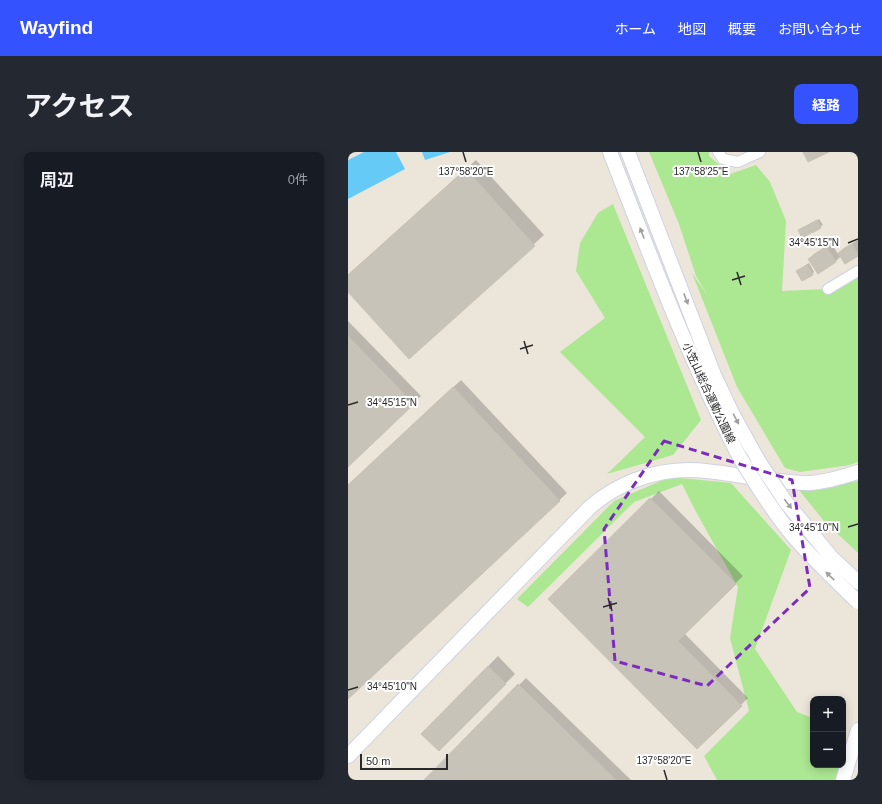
<!DOCTYPE html>
<html lang="ja">
<head>
<meta charset="utf-8">
<style>
  :root { --surface:#171b24; --page:#242831; --text:#f1f3f6; --muted:#9ea1a6; --line:#363941; --accent:#3453ff }
  body { margin:0; font-family:Helvetica,"Noto Sans JP",sans-serif; background:var(--page); color:var(--text) }
  .controls { position:absolute; right:12px; bottom:12px; display:grid; overflow:hidden; border-radius:8px; box-shadow:0 2px 10px #0003 }
  .controls button { width:36px; height:36px; display:grid; place-items:center; padding:0; border:0; border-bottom:1px solid var(--line); background:var(--surface); color:var(--text); font:20px sans-serif }
  .scale { position:absolute; left:12px; bottom:10px; width:88px; box-sizing:border-box; padding-left:4px; border:2px solid #292929; border-top:0; font-size:11px; line-height:14px; white-space:nowrap; color:#292929; -webkit-text-stroke:3px #fff; paint-order:stroke }
  .list { margin:0; padding:0; list-style:none }
  h2 { display:flex; justify-content:space-between; align-items:center; height:52px; margin:0; padding:0 16px; font-size:17px }
  h2 small { font-size:13px; font-weight:400; color:var(--muted) }
  .map { position:relative; flex:none; width:510px; height:628px; overflow:hidden; border-radius:8px }
  header { display:flex; align-items:center; gap:24px; box-sizing:border-box; height:56px; padding:0 20px; background:var(--accent); color:#fff }
  header strong { font-size:19px }
  nav { display:flex; gap:22px; margin-inline-start:auto; font-size:14px }
  .intro { display:flex; align-items:center; justify-content:space-between; box-sizing:border-box; height:96px; padding:0 24px }
  h1 { margin:0; font-size:28px }
  .button { padding:10px 18px; border-radius:8px; background:var(--accent); color:#fff; font-size:14px; font-weight:700 }
  main { display:flex; gap:24px; padding:0 24px }
  aside { flex:1; background:var(--surface); border-radius:8px; box-shadow:0 2px 10px #0003 }
  .map>svg:first-child { display:block }
  .green { fill:#ace792 }
  .water { fill:#65cbf6 }
  .shadow { fill:#0003 }
  .building { fill:#c7c3b8; stroke:#c8c1b3 }
  .lines { fill:none; stroke-linecap:round; stroke-linejoin:round }
  .street-casing { stroke:#cfd2e3; stroke-width:12 }
  .secondary-casing { stroke:#cfd2e3; stroke-width:16 }
  .street { stroke:#fff; stroke-width:10 }
  .secondary { stroke:#fff; stroke-width:14 }
  .secondary-bridge-casing { stroke:#cfd2e3; stroke-width:16; stroke-linecap:butt }
  .secondary-bridge { stroke:#fff; stroke-width:14 }
  .oneway { fill:#9f9f9f }
  .marked { fill:none; stroke:#7b2cbf; stroke-width:3; stroke-dasharray:8 5; stroke-linejoin:round }
  .ticks { fill:none; stroke:#292929; stroke-width:1.5 }
  .labels { text-anchor:middle; dominant-baseline:central; stroke-width:4; stroke-linejoin:round; paint-order:stroke }
  .street-label { font-size:11px; fill:#292929; stroke:#fff }
  .ticks-label { font-size:10px; text-anchor:middle; fill:#292929; stroke:#fff; stroke-width:4; stroke-linejoin:round; paint-order:stroke }
</style>
</head>
<body>
<header>
<strong>Wayfind</strong>
<nav><a>ホーム</a><a>地図</a><a>概要</a><a>お問い合わせ</a></nav>
</header>
<div class="intro"><h1>アクセス</h1><a class="button">経路</a></div>
<main>
<aside>
<h2>周辺<small>0件</small></h2>
<ul class="list">
</ul>
</aside>
<div class="map">
<svg width="510" height="628" viewBox="0 0 510 628">
  <rect width="100%" height="100%" fill="#ece5da"/>
  <g class="green">
    <path d="M301,0H361V4L382,22L408,13L422,30L438,69L434,139L480,137L510,123V310L502,313L452,320L437,316L389,235L344,121L360,144L348,124L331,72Z"/>
    <path d="M265,52L353,268L325,303L259,322L297,285L212,200L257,166L228,119L232,91L250,61Z"/>
    <path d="M322,325L383,331L443,398L407,497L449,560L465,566V613H493L489,628H369L356,604L401,559L382,486L390,435L347,358L334,332L286,350L180,455L169,447L266,349Z"/>
    <path d="M510,329V401L476,369L451,338Z"/>
  </g>
  <g class="water">
    <path d="M16,0H48L57,17L0,47V8Z"/>
    <path d="M74,0H102L77,8Z"/>
  </g>
  <g class="shadow">
    <path d="M128,8L196,83L61,206L0,138V123Z"/>
    <path d="M471,67L475,73L455,84L451,78Z"/>
    <path d="M510,88V103L493,104L487,110L461,107L466,102L483,91L490,102L496,96Z"/>
    <path d="M461,111L466,120L464,122L449,119Z"/>
    <path d="M0,169L73,244L0,314Z"/>
    <path d="M113,228L219,341L0,545V333Z"/>
    <path d="M311,339L395,424L336,481L400,546L349,596L201,447Z"/>
    <path d="M150,504L167,522L91,597L74,582Z"/>
    <path d="M178,526L283,628H77Z"/>
  </g>
  <g class="building">
    <path d="M455,0H481L460,10Z"/>
    <path d="M118,17L187,94L61,207L0,140V123Z"/>
    <path d="M469,68L473,76L464,81L460,73Z"/>
    <path d="M460,73L463,81L454,86L450,78Z"/>
    <path d="M504,92L510,102V104L497,112L490,101Z"/>
    <path d="M478,95L488,110L470,122L460,107Z"/>
    <path d="M459,113L465,123L454,129L448,119Z"/>
    <path d="M0,184L66,252L0,315Z"/>
    <path d="M105,235L212,349L0,547V333Z"/>
    <path d="M302,346L388,432L330,489L394,554L349,597L200,447Z"/>
    <path d="M140,514L158,532L91,599L73,582Z"/>
    <path d="M170,532L268,628H76Z"/>
  </g>
  <g class="lines">
    <defs>
      <g id="street">
        <path d="M370,0L375,7L390,10L412,0"/>
        <path d="M480,137L510,119"/>
      </g>
      <g id="secondary">
        <path d="M262,0C302,103 340,206 391,304"/>
        <path d="M280,0L366,223L385,263L410,308"/>
        <path d="M0,604L241,356C268,332 304,318 341,318C365,318 390,324 414,327C430,329 446,331 462,331C479,330 495,325 510,320"/>
        <path d="M495,628L510,578"/>
      </g>
    </defs>
    <use href="#street" class="street-casing"/>
    <use href="#secondary" class="secondary-casing"/>
    <use href="#street" class="street"/>
    <use href="#secondary" class="secondary"/>
    <defs>
      <g id="secondary-bridge">
        <path d="M391,304C408,332 425,360 446,385C466,408 488,429 510,450"/>
        <path d="M410,308L437,349L484,406L510,430"/>
      </g>
    </defs>
    <use href="#secondary-bridge" class="secondary-bridge-casing"/>
    <use href="#secondary-bridge" class="secondary-bridge"/>
  </g>
  <defs><path id="oneway-solid" d="M-6-.8H1V-3.2L6.5 0L1 3.2V.8H-6Z"/></defs>
  <g class="oneway">
    <use href="#oneway-solid" transform="translate(294 81) rotate(-111)"/>
    <use href="#oneway-solid" transform="translate(338 147) rotate(69)"/>
    <use href="#oneway-solid" transform="translate(388 267) rotate(62)"/>
    <use href="#oneway-solid" transform="translate(440 352) rotate(52)"/>
    <use href="#oneway-solid" transform="translate(482 424) rotate(-136)"/>
  </g>
  <path class="marked" d="M316,289L444,328L462,436L359,534L267,509L256,377Z"/>
  <path class="ticks" d="M115,0L118,10M350,0L353,10M500,91L510,87M389,120L393,133M384,128L397,124M176,189L180,202M172,197L185,193M0,253L10,250M500,375L510,372M260,446L264,459M255,455L269,451M0,538L10,535M316,618L319,628"/>
  <g class="labels">
    <g class="street-label">
      <text transform="translate(361 241) rotate(65)">小笠山総合運動公園線</text>
    </g>
  </g>
  <g class="ticks-label">
    <text x="118" y="23">137°58'20"E</text>
    <text x="353" y="23">137°58'25"E</text>
    <text x="466" y="94">34°45'15"N</text>
    <text x="44" y="254">34°45'15"N</text>
    <text x="466" y="379">34°45'10"N</text>
    <text x="44" y="538">34°45'10"N</text>
    <text x="316" y="612">137°58'20"E</text>
  </g>
</svg>
<div class="controls">
<button>+</button>
<button>−</button>
</div>
<div class="scale">50 m</div>
</div>
</main>
</body>
</html>
